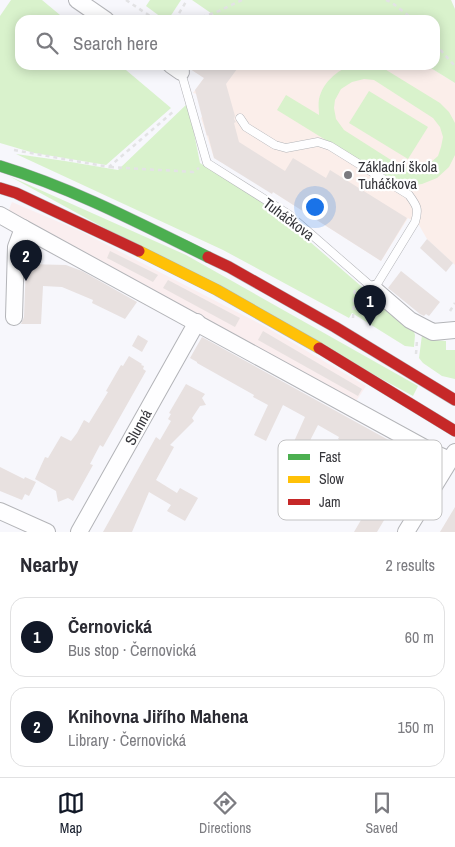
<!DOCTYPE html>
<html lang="en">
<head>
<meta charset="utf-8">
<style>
  :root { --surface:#fff; --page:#f2f2f3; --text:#2b2b33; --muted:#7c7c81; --line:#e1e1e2; --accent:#111827 }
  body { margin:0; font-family:"Archivo Narrow",sans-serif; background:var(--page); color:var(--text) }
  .you { position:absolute; left:314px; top:206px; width:18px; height:18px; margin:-12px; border:4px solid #fff; border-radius:50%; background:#1a73e8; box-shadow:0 0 0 8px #1a73e833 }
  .badge { display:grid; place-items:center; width:32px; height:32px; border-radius:50%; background:var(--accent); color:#fff; font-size:16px; font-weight:700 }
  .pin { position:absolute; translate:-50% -41px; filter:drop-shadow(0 1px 2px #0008) }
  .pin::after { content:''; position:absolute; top:26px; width:18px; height:15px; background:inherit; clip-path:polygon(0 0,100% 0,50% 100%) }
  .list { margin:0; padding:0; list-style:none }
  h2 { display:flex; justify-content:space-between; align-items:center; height:65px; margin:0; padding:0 20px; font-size:21px }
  h2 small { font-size:16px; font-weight:400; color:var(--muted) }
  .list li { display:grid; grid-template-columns:32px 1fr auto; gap:15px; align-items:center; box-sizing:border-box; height:80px; margin:0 10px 10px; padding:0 10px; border:1px solid var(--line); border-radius:15px }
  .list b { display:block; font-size:19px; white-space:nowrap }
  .list p { margin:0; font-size:16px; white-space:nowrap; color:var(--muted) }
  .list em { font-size:16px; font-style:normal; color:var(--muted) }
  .icon { flex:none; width:28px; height:28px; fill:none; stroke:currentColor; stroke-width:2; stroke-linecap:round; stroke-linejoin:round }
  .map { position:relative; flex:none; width:455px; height:532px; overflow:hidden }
  .search { position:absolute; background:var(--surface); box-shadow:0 2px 12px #0003; left:15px; right:15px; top:15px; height:55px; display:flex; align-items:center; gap:12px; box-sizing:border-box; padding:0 18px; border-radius:15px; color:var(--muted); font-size:19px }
  .sheet { height:245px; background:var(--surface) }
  nav { display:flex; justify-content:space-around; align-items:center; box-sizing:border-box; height:70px; border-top:1px solid var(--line); background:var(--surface); font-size:14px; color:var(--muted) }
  nav a { display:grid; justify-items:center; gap:2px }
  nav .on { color:var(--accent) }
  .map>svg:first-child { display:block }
  .industrial { fill:#faeeef }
  .education { fill:#fbeeea }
  .green { fill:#d9f2cc; fill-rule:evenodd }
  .building { fill:#e8e1e0 }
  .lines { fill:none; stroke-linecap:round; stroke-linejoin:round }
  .lane-casing { stroke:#b3b4b8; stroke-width:9 }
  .street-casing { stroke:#b3b4b8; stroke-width:18 }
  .fast-casing { stroke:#b3b4b8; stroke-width:12 }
  .slow-casing { stroke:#b3b4b8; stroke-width:12 }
  .jam-casing { stroke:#b3b4b8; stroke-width:12 }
  .path { stroke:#e3e3e5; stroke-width:2.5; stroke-dasharray:4 4; stroke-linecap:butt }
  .lane { stroke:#fefeff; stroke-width:8 }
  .street { stroke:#fefeff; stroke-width:16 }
  .fast { stroke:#4caf50; stroke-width:11 }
  .slow { stroke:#ffc107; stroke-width:11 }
  .jam { stroke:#c62828; stroke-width:11 }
  .poi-dot { fill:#7a7a7f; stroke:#fff; stroke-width:2 }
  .labels { text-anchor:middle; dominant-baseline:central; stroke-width:4.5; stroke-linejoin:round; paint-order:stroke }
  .poi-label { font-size:15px; fill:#36363b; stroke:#fff; text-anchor:start }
  .street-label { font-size:15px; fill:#36363b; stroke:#fff }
  .key { fill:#fff; stroke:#c3c3c4; stroke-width:1 }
  .key-label { font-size:14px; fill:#36363b }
</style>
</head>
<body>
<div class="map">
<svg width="455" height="532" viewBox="0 0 455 532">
  <rect width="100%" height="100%" fill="#f7f7fc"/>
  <path class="industrial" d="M12,202L80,231L266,327L366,386L355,403L8,212Z"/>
  <path class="education" d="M188,65H426L455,83V265L427,239L419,225L408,218L381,261L273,192L214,158L201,118L203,116L197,94L193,93L204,78L188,67Z"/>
  <g class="green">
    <path d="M11,0H42L66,20H20V65H120L171,108L106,165L34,153L0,143V16Z"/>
    <path d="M150,0H181L168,20H165L146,6Z"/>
    <path d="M192,0H451L455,9V83L426,65H435V20H275L247,18L243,20H221Z"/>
    <path d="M351,65H373L383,68L440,103L449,112L455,123V155L449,167L437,178L422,184L414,185L410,192L277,110L286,95L319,115C319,110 318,104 319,99C323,82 337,71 351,65ZM364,79L374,80L433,118L440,127L443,137L441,147L438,156L428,165L415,169L402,167L344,130L336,119L334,108L335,100L341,89L352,82Z"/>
    <path d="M369,91L428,127L408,159L349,123Z"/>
    <path d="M188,103L200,163L271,208L414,332L415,335L414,347L405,346L352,313L349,318L223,250L16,154L65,161L118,170Z"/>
    <path d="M9,176L186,255L418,386L413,396Z"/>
    <path d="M422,335L435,340L446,341V350H455V379L442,376L423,363L419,358Z"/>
  </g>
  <g class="building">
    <path d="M188,65H240L226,84L235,116L234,119L236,122L234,123L239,142L285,171L293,158L326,178L330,170L407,218L381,261L273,192L272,194L214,158L208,135L207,136L195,90L204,78L190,69Z"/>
    <path d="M427,239L453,263L446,272L420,248Z"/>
    <path d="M110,251L158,275L153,282L107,258Z"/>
    <path d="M26,264L66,265L82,271L137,302L125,319L92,303L93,300L62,287L43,286L41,324H21L24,317Z"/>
    <path d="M401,271L440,302L429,316L426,314L424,316L420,314L388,288Z"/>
    <path d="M168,280L240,318L235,327L163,288Z"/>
    <path d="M263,331L362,389L358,396L258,340Z"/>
    <path d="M138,335L148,341L142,352L132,346Z"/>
    <path d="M202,337L394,443L386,458L388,460L381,472L368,465L372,458L338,439L339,437L318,425L298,464L309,469L302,486L279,475L305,417L283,405L266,441L254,435L268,405L253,397L254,395L197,363V362L190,358Z"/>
    <path d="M129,356L142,364L141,365L144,366L143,369L146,371L103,447L100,445L90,464L93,465L73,501L68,498L58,502L56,491L35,479L45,457L48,458L61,436L71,441L77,433L84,420L89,423L108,392L106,391L121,365L123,366Z"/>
    <path d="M186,384L205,394L202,398L206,405L200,406L192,418L194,421L170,445L174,447L156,480L177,493L180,488L198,498L185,521L167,511L171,505L149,492L132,532H103L156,437L160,440L171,421L168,419L171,414L169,413Z"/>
    <path d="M0,467L24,479L25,477L36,482L29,496L25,494L22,500L0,491Z"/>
    <path d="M368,487L393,502L392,504L393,505L377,532H354L368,508L360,502Z"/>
    <path d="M455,507V532H440Z"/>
  </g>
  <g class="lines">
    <defs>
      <path id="lane" d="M181,72L207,163L288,214L374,289L415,222C419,209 417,206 409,195L330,146L318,142L286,148L275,145L246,127L240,118"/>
      <g id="street">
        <path d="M77,0L106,20"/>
        <path d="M171,65L181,72"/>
        <path d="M0,215L23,228"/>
        <path d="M374,289L410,320L433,332L455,330"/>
        <path d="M14,317L16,247L23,228L434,453L450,460"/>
        <path d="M0,511L47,532"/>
        <path d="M79,532L197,322"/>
        <path d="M406,532L455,452"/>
      </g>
      <path id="fast" d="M0,166C72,188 141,224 208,257"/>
      <path id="slow" d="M139,251L217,290L319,348"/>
      <g id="jam">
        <path d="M0,188L16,193L139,251"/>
        <path d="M208,257L229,267L335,327L455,400"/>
        <path d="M319,348L455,431"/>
      </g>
    </defs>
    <use href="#lane" class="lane-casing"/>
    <use href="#street" class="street-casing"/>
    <use href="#fast" class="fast-casing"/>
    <use href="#slow" class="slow-casing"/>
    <use href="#jam" class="jam-casing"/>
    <g class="path">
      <path d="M126,0L156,20"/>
      <path d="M386,0L391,2L414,20"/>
      <path d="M175,20L187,0"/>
      <path d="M194,20L219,11L242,0"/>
      <path d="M435,44L455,66"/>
      <path d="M14,150L109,167L174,111"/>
      <path d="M110,167L193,172L199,168"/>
      <path d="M450,311L455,303"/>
      <path d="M353,318L355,286"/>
      <path d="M416,354L417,340"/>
    </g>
    <use href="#lane" class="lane"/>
    <use href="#street" class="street"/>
    <use href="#fast" class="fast"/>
    <use href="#slow" class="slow"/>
    <use href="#jam" class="jam"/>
  </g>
  <circle class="poi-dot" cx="348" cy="175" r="5"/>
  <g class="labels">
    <g class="poi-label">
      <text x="358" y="166">Základní škola<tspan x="358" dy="17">Tuháčkova</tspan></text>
    </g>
    <g class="street-label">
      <text transform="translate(289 219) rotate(37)">Tuháčkova</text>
      <text transform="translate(138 427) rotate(-61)">Slunná</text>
    </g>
  </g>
  <rect x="278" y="440" width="164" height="80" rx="8" class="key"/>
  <rect x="288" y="454" width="22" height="6" fill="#4caf50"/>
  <rect x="288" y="476" width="22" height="7" fill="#ffc107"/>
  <rect x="288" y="499" width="22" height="6" fill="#c62828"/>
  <g class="key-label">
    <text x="319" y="462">Fast</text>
    <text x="319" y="484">Slow</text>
    <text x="319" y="507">Jam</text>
  </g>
</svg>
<div class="you"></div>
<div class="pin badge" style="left:370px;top:326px">1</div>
<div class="pin badge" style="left:26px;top:281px">2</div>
<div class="search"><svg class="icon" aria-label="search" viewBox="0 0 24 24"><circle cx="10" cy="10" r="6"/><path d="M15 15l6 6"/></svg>Search here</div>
</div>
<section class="sheet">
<h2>Nearby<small>2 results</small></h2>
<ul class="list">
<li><span class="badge">1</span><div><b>Černovická</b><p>Bus stop · Černovická</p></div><em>60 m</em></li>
<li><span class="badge">2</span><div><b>Knihovna Jiřího Mahena</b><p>Library · Černovická</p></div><em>150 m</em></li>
</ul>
</section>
<nav>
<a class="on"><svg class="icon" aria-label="map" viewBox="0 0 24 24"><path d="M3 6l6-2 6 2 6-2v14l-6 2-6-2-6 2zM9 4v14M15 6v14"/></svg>Map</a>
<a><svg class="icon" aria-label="directions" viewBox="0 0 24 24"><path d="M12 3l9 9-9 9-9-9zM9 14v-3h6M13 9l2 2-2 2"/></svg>Directions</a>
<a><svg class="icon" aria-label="saved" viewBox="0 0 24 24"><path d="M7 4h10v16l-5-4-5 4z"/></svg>Saved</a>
</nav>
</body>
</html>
